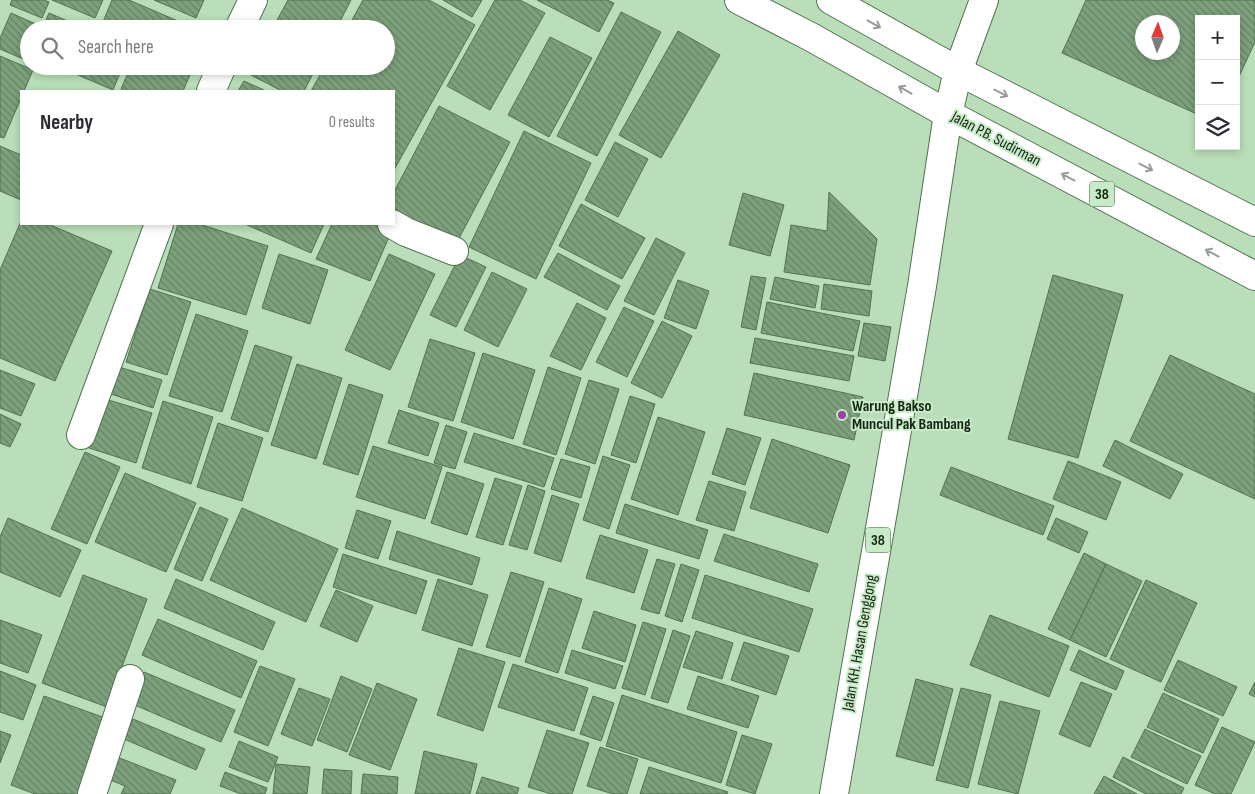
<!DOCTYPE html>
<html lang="en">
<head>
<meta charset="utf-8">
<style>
  :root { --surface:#fff; --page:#f7f7f7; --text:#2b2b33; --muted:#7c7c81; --line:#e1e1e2 }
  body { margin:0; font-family:"Sofia Sans Condensed",sans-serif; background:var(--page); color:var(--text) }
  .controls { position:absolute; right:15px; top:15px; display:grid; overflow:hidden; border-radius:0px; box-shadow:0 2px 8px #0003 }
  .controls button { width:45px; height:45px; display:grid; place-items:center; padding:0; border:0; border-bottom:1px solid var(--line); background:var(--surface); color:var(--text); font:25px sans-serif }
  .compass { position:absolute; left:1135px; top:15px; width:45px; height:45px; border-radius:50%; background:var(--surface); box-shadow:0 2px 8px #0003; rotate:2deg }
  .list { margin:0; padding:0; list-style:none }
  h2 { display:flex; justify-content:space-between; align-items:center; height:65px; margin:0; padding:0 20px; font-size:21px }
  h2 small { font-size:16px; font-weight:400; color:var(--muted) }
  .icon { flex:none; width:28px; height:28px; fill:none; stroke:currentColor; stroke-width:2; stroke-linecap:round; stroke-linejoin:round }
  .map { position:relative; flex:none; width:1255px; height:794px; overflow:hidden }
  .search { position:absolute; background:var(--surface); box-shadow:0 2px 8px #0003; left:20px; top:20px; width:375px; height:55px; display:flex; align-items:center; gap:12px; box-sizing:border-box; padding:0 18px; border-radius:28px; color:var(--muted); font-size:19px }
  .panel { position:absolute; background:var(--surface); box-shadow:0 2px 8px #0003; left:20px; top:90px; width:375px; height:135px; border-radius:0px }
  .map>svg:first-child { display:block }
  .building { fill:url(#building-back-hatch); stroke:#527352; fill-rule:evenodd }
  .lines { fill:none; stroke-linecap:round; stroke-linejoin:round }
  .minor-casing { stroke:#517251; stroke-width:30 }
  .primary-casing { stroke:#517251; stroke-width:30 }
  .trunk-casing { stroke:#517251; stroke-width:30 }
  .minor { stroke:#fff; stroke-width:28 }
  .primary { stroke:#fff; stroke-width:28 }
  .trunk { stroke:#fff; stroke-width:28 }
  .oneway { stroke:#969c96 }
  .poi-dot { fill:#9d3da5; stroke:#c6ebc6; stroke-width:2 }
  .labels { text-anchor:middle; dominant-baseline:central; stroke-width:4; stroke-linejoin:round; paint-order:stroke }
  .shield { fill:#c6ebc6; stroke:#4b604b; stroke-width:1 }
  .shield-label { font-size:15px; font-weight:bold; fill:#162416 }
  .street-label { font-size:16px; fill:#162416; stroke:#c6ebc6 }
  .poi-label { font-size:16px; font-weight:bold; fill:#162416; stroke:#c6ebc6; text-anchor:start }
</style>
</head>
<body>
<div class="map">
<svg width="1255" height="794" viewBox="0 0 1255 794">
  <defs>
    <pattern id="building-back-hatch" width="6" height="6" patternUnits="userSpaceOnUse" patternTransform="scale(1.25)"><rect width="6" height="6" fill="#7ea17d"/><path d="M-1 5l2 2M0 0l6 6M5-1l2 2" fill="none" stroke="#668365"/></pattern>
  </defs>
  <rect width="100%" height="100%" fill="#b9deb9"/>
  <g class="building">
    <path d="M12,0H44L49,2L42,18L10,5Z"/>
    <path d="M52,0H103L95,18Z"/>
    <path d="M112,0H129L192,27L191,29H119L103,22Z"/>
    <path d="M154,0H204L196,18Z"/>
    <path d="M288,0H351L336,29H289L276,22Z"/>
    <path d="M363,0H429L475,25L394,170V91H311L325,66H386V29H347Z"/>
    <path d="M443,0H482L472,17Z"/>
    <path d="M495,0H520L545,13L490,110L447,86Z"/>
    <path d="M537,0H607L614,3L599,32Z"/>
    <path d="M1086,0H1255V42L1236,83V19H1199V115L1062,53ZM1142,22H1172V52H1142Z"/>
    <path d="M621,12L661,32L597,156L557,136Z"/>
    <path d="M11,13L38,25L36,29H29V46L23,59L0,49V38Z"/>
    <path d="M49,13L86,29H42Z"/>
    <path d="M678,31L720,55L661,158L619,135Z"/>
    <path d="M550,37L592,58L549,137L508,115Z"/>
    <path d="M0,56L33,70L24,91H21V98L4,138L0,137Z"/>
    <path d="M57,66H123L113,90Z"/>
    <path d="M131,66H184L192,70L183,91H126L121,89Z"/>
    <path d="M243,66H317L304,91H282L241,70Z"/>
    <path d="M244,81L266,91H238Z"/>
    <path d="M439,106L510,142L456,244L394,211V192Z"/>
    <path d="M524,131L591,163L536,279L469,247Z"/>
    <path d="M615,142L648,159L618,217L585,200Z"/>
    <path d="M0,146L21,155V200L0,191Z"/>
    <path d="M829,192L877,239L870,285L784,272L791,225L827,231Z"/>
    <path d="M743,193L784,205L770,256L729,245Z"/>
    <path d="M581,204L645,238L622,279L559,246Z"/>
    <path d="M21,221V224H48L112,251L55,381L0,358V270Z"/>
    <path d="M178,224H199L268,246L246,315L158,288Z"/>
    <path d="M248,224H324L311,253L247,225Z"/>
    <path d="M332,224H376L392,230L370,281L316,259Z"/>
    <path d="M656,238L685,253L654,315L624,301Z"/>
    <path d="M558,253L620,286L607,310L544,277Z"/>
    <path d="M279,254L328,270L310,324L262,308Z"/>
    <path d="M389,254L435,274L390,370L345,350Z"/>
    <path d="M460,255L486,267L456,327L430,315Z"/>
    <path d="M492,272L527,289L498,347L464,330Z"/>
    <path d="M1053,275L1123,295L1078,458L1008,439Z"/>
    <path d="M751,276L766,278L756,330L741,327Z"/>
    <path d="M775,277L819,286L815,308L770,299Z"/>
    <path d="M678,280L709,291L696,329L664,318Z"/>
    <path d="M824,284L872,291L869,316L821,309Z"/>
    <path d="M150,289L191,302L167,375L126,362Z"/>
    <path d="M767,302L860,321L853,351L761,333Z"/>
    <path d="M577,303L606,318L581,370L550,356Z"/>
    <path d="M624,307L654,321L627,377L596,362Z"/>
    <path d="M196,314L248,331L222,412L169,396Z"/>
    <path d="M662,321L692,336L662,398L631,383Z"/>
    <path d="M864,323L891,327L885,361L858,356Z"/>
    <path d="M755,338L854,356L849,381L750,363Z"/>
    <path d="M430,339L475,353L453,421L408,407Z"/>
    <path d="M255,345L292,357L268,432L231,419Z"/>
    <path d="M483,353L535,370L513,439L461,422Z"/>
    <path d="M1170,355L1255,394V499L1130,441Z"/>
    <path d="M297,364L342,378L316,459L271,445Z"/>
    <path d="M119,367L162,380L153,408L111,394Z"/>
    <path d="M548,367L581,378L556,455L523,444Z"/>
    <path d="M0,370L35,384L21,416L0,408Z"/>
    <path d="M754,373L863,397L854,440L744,415Z"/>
    <path d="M589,380L619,389L595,464L565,454Z"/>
    <path d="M349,384L383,395L358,475L323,464Z"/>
    <path d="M630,396L655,404L636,463L611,455Z"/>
    <path d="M105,399L152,413L136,463L89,448Z"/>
    <path d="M163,401L213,417L191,484L142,468Z"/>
    <path d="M399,410L439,423L428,456L388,443Z"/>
    <path d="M0,414L21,424L10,447L0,443Z"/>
    <path d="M658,417L705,432L678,515L631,499Z"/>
    <path d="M218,423L263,438L242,501L197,487Z"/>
    <path d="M446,425L467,432L455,469L434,463Z"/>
    <path d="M727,428L761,438L745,485L712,474Z"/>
    <path d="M474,433L554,458L544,487L464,462Z"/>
    <path d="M772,439L850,465L828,533L750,508Z"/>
    <path d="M1115,440L1183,474L1170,499L1103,466Z"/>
    <path d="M373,446L442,467L425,519L356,497Z"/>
    <path d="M85,452L120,467L87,544L51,529Z"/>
    <path d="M603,456L630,465L609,529L583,520Z"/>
    <path d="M561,459L590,467L581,498L551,489Z"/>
    <path d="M1068,461L1121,482L1106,520L1053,499Z"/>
    <path d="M951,467L1054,506L1043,535L940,495Z"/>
    <path d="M447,472L484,484L467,535L431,523Z"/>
    <path d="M125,473L196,503L166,572L95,542Z"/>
    <path d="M495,478L522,486L503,545L476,537Z"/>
    <path d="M709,481L746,492L734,531L696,520Z"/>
    <path d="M528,485L545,491L527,550L509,545Z"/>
    <path d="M552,495L579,504L561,562L534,553Z"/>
    <path d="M625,504L708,530L699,559L616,533Z"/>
    <path d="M200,507L228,519L202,581L174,569Z"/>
    <path d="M242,508L338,549L306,622L210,580Z"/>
    <path d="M357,510L391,521L378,559L345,548Z"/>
    <path d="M8,518L81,550L60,597L0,572V537Z"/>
    <path d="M1056,518L1088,532L1079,553L1047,539Z"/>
    <path d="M397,531L480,558L472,585L389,559Z"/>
    <path d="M724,534L818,564L809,592L714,561Z"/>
    <path d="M600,535L648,550L634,593L586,578Z"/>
    <path d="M1084,553L1106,564L1070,640L1048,629Z"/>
    <path d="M343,554L427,581L416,614L333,587Z"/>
    <path d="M657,559L675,564L659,614L641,609Z"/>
    <path d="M681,564L699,570L682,622L665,616Z"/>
    <path d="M1106,564L1142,581L1106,657L1070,640Z"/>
    <path d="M511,572L544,582L520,657L486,647Z"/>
    <path d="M83,575L147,599L107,707L42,683Z"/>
    <path d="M705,575L813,609L799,652L692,618Z"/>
    <path d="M176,579L275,622L263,650L164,608Z"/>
    <path d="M438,579L488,595L472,646L422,630Z"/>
    <path d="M1146,580L1197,603L1161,682L1110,659Z"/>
    <path d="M549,588L582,599L558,673L525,662Z"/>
    <path d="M336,590L373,606L357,642L320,626Z"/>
    <path d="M594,611L636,625L625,662L582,648Z"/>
    <path d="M990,615L1069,646L1049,697L970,665Z"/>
    <path d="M158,619L257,661L241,698L142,655Z"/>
    <path d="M0,620L42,635L28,673L0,663Z"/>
    <path d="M643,622L666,629L645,695L622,688Z"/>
    <path d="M673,630L690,636L668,703L651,698Z"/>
    <path d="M696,631L733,643L722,679L683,667Z"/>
    <path d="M744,642L789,656L776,695L731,680Z"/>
    <path d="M459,648L505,662L483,731L437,715Z"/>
    <path d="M572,650L623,666L615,689L565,673Z"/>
    <path d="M1079,650L1124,671L1116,690L1070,670Z"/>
    <path d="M1178,660L1237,687L1223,716L1164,690Z"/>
    <path d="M513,664L588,688L574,731L498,707Z"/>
    <path d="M260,666L295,679L268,746L234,732Z"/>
    <path d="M0,671L36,685L23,720L0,712Z"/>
    <path d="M144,672L235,710L221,742L130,703Z"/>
    <path d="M341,676L372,689L347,752L317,740Z"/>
    <path d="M698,676L759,696L748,728L687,709Z"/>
    <path d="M916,679L953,689L933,766L896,756Z"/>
    <path d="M1081,682L1112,694L1090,747L1059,734Z"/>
    <path d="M1255,682V697L1249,694Z"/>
    <path d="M377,683L417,699L390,770L349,755Z"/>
    <path d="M299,688L330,699L312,746L281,734Z"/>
    <path d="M961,688L991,695L968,788L936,780Z"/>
    <path d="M1163,693L1219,719L1203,753L1147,727Z"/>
    <path d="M622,695L737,732L721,783L606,746Z"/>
    <path d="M44,696L108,719L79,794H35L11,785Z"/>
    <path d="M593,696L614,703L601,741L580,734Z"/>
    <path d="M1000,701L1040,711L1018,794L978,784Z"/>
    <path d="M133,719L205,749L196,770L124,739Z"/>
    <path d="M1222,727L1255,742L1231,794H1215L1195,785Z"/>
    <path d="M1145,729L1201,756L1187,784L1131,757Z"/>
    <path d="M547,730L589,743L572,794H551L528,787Z"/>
    <path d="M0,731L11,735L0,763Z"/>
    <path d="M742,735L772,744L755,794L726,785Z"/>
    <path d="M239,741L278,757L268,782L229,767Z"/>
    <path d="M600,747L638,759L627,794H613L587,786Z"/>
    <path d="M424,751L477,764L470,794H415Z"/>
    <path d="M117,757L176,780L170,794H121L125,786L108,779Z"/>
    <path d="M1123,757L1184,788L1181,794H1146L1113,777Z"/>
    <path d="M276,764L310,767L307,794H273Z"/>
    <path d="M649,767L728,792L727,794H640Z"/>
    <path d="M324,769L352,771L351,794H322Z"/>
    <path d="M225,772L267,788L265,794H241L220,786Z"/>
    <path d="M363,774L398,777L397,794H361Z"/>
    <path d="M1104,776L1137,794H1094Z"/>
    <path d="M482,777L519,788L517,794H476Z"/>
  </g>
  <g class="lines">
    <defs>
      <g id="minor">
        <path d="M239,29L253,0"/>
        <path d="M958,71L984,0"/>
        <path d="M211,91L222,66"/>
        <path d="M392,224L406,232L454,251"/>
        <path d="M81,435L159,224"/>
        <path d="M92,794L130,679"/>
      </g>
      <g id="primary">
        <path d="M739,0L811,37L948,114"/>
        <path d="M831,0L958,71"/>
      </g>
      <g id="trunk">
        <path d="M948,114L1255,276"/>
        <path d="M834,794L922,286L948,114L958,71L1255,222"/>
      </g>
    </defs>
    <use href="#minor" class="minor-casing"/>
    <use href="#primary" class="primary-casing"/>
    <use href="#trunk" class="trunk-casing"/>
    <use href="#minor" class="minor"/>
    <use href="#primary" class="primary"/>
    <use href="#trunk" class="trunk"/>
  </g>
  <defs><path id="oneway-shaft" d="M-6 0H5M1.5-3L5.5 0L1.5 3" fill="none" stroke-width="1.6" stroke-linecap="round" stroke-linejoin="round" transform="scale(1.25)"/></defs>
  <g class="oneway">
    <use href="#oneway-shaft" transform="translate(874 24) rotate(29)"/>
    <use href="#oneway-shaft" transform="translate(905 90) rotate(-151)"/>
    <use href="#oneway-shaft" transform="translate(1001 93) rotate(27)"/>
    <use href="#oneway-shaft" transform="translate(1146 167) rotate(27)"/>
    <use href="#oneway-shaft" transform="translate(1068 177) rotate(-152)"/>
    <use href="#oneway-shaft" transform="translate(1212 253) rotate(-152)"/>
  </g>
  <circle class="poi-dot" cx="842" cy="415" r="5"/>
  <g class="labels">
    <g class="shield">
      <rect x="1089.5" y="181.5" width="25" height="25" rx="4"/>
      <rect x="865.5" y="527.5" width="25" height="25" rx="4"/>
    </g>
    <g class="shield-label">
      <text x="1102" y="194">38</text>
      <text x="878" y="540">38</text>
    </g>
    <g class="street-label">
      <text transform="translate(996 139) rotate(28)">Jalan P.B. Sudirman</text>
      <text transform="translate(860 643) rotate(-80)">Jalan KH. Hasan Genggong</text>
    </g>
    <g class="poi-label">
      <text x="852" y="406">Warung Bakso<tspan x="852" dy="18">Muncul Pak Bambang</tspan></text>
    </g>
  </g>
</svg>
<div class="controls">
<button>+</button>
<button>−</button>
<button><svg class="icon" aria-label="layers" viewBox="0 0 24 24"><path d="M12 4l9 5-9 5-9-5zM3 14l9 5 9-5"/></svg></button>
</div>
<svg class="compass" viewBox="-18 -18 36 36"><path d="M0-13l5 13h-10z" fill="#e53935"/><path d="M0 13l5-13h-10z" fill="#7c7c81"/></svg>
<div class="search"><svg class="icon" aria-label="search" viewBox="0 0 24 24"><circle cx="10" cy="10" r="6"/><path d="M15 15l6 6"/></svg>Search here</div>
<section class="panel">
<h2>Nearby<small>0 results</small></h2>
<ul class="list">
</ul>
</section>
</div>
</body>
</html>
